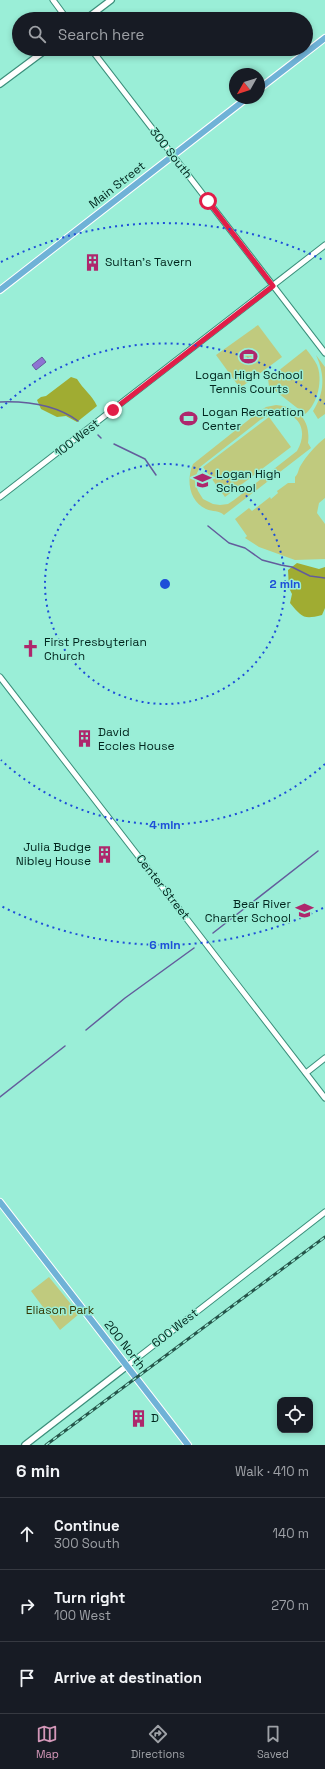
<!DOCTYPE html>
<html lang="en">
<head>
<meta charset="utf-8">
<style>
  :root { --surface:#171b24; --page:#242831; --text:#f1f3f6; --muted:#9ea1a6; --line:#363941; --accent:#d397b8 }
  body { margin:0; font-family:"Space Grotesk",sans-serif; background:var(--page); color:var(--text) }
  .controls { position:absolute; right:12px; bottom:12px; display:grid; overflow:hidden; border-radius:8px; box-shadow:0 2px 6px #0003 }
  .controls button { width:36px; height:36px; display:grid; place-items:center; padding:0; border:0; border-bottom:1px solid var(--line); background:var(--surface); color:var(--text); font:20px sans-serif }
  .compass { position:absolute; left:229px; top:68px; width:36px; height:36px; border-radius:50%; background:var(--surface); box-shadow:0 2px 6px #0003; rotate:231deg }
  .stop { position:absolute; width:12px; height:12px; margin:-9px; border:3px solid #e11d48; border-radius:50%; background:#fff }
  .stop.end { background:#e11d48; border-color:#fff; box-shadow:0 1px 4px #0008 }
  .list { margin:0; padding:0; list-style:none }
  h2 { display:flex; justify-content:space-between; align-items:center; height:52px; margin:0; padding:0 16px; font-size:17px }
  h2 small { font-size:13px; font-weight:400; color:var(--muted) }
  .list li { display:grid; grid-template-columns:26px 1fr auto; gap:12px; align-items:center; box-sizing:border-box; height:72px; padding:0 16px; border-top:1px solid var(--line) }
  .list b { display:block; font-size:15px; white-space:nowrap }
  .list p { margin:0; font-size:13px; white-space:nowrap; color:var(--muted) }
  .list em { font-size:13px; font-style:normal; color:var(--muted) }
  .icon { flex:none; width:22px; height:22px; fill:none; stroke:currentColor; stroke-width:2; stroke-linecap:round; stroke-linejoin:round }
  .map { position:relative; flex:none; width:325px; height:1445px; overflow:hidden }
  .search { position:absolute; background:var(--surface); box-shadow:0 2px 6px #0003; left:12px; right:12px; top:12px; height:44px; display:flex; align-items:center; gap:10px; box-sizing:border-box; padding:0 14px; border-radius:22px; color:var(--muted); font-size:15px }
  .sheet { height:268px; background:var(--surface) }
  nav { display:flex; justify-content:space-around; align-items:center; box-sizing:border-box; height:56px; border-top:1px solid var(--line); background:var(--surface); font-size:11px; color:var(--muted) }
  nav a { display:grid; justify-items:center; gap:2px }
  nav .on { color:var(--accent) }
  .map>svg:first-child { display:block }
  .green { fill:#c0ca7e; fill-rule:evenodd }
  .forest { fill:#a0ac32 }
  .water { fill:#8e73d3; stroke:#635c9c }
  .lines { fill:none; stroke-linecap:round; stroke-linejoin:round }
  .stream { stroke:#635c9c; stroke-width:1.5 }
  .tertiary-casing { stroke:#3b8f7b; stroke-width:7 }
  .secondary-casing { stroke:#3b8f7b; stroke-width:8 }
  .trunk-casing { stroke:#fff; stroke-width:8 }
  .tertiary { stroke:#fff; stroke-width:5 }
  .secondary { stroke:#fff; stroke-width:5.5 }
  .trunk { stroke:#6fb2d7; stroke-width:6 }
  .rail-casing { stroke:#25554a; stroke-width:3 }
  .rail { stroke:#9aeed7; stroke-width:1.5; stroke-dasharray:4.5; stroke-linecap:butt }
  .route { stroke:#e11d48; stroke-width:5 }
  .ring { fill:none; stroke:#1d4ed8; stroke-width:2; stroke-dasharray:2 4 }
  .labels { text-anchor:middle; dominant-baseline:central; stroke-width:3; stroke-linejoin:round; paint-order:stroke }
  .street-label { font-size:12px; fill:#00251d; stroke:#9aeed7 }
  .poi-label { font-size:12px; fill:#00251d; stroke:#9aeed7; text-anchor:start }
  .park-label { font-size:12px; fill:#333805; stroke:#9aeed7 }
  .centre { fill:#1d4ed8; stroke:#9aeed7; stroke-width:2 }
  .ring-label { font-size:12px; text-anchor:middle; font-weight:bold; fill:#1d4ed8; stroke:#9aeed7; stroke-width:3; stroke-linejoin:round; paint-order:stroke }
</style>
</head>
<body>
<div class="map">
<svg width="325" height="1445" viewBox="0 0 325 1445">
  <rect width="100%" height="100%" fill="#9aeed7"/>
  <g class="green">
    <path d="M258,325L282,357L240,388L216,355Z"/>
    <path d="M306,349C310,354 314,359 317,365C323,379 318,404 305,414L269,386L268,379Z"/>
    <path d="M316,355L325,367V414L318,419L313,411C325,392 325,375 316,355Z"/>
    <path d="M276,405C298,407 311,420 308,443L311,448L224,515C219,510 213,512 206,509C189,501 186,480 193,464L261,410L266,407ZM275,412C299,412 309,430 297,451L234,500L228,504L220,505L213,504L203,499L198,491L195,483L197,473L200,467L260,420Z"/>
    <path d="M269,417L291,447L225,497L203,467Z"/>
    <path d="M325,438V498L319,503L317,513L325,524V559L295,560L259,547L245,538L247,536L235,519L249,508L252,511L270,497L271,499L278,493L277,491L288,483H295V477C299,473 298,469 301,465C307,455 316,445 325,438Z"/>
    <path d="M49,1277L79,1314L60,1330L31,1291Z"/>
  </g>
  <g class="forest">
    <path d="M71,377L77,379C83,389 92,395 97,406L77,422L66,416L57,417L41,409L37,400L41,397L46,396Z"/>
    <path d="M297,563L319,569L325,567V608L322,615C303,620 302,617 290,603L292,594L289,588L288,570Z"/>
  </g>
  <path class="water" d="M42,357L46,362L36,370L32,365Z"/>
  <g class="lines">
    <g class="stream">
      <path d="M0,402C27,401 56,405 78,421"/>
      <path d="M98,435L101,438"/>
      <path d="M114,444L145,459L156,475"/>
      <path d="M208,526L229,543L245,548L262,560L281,565L292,567L310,576L325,578"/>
      <path d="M213,933L318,851"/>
      <path d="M86,1030L125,998L194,948"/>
      <path d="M0,1097L65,1046"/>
    </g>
    <defs>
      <g id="tertiary">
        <path d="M53,0L67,19"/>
        <path d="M91,49L325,353"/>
        <path d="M0,497L325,245"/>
        <path d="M0,677L325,1098"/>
        <path d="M306,1073L325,1058"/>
        <path d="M127,1366L325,1212"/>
      </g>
      <g id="secondary">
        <path d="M86,19L111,0"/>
        <path d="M0,84L47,49"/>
        <path d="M25,1445L127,1366"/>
      </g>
      <g id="trunk">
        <path d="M259,89L325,38"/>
        <path d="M0,290L247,98"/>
        <path d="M0,1202L188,1445"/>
      </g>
    </defs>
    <use href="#tertiary" class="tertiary-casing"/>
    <use href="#secondary" class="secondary-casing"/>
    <use href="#trunk" class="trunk-casing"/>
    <use href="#tertiary" class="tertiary"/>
    <use href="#secondary" class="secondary"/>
    <use href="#trunk" class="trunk"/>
    <defs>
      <path id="rail" d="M46,1445L325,1237"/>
    </defs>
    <use href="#rail" class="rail-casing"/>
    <use href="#rail" class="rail"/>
  </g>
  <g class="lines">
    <path class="route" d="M113,410L273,286L208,201"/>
  </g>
  <g class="ring">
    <circle cx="165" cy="584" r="120"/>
    <path d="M325 764A241 241 0 0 1 1 760M1 408A241 241 0 0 1 325 404"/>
    <path d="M323 908A361 361 0 0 1 1 906M1 262A361 361 0 0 1 323 260"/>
  </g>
  <defs>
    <symbol id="building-bare" viewBox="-9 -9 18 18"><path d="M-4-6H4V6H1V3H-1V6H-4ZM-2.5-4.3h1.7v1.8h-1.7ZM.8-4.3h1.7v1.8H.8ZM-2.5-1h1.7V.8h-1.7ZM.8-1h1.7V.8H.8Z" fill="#ae276c" stroke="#9aeed7" stroke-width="2.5" paint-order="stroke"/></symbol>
    <symbol id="stadium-bare" viewBox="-9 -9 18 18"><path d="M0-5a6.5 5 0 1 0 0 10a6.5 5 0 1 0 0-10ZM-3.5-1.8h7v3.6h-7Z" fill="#ae276c" stroke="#9aeed7" stroke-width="2.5" paint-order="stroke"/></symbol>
    <symbol id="school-bare" viewBox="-9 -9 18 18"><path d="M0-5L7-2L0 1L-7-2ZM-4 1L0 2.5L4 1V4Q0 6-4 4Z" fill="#ae276c" stroke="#9aeed7" stroke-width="2.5" paint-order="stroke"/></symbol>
    <symbol id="church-bare" viewBox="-9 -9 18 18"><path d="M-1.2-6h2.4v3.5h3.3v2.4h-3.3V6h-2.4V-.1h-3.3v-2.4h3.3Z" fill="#ae276c" stroke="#9aeed7" stroke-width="2.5" paint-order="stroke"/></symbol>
  </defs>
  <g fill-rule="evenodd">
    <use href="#building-bare" x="80" y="250" width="25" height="25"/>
    <use href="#stadium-bare" x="236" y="344" width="25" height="25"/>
    <use href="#stadium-bare" x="176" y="406" width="25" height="25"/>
    <use href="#school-bare" x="190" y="468" width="25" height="25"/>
    <use href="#church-bare" x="18" y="636" width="25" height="25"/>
    <use href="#building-bare" x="72" y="726" width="25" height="25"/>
    <use href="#building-bare" x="92" y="842" width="25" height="25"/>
    <use href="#school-bare" x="292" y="898" width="25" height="25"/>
    <use href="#building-bare" x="126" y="1406" width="25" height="25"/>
  </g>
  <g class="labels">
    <g class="street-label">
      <text transform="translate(171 153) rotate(52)">300 South</text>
      <text transform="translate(117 185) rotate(-38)">Main Street</text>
      <text transform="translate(77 438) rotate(-38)">100 West</text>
      <text transform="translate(163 887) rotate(52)">Center Street</text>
      <text transform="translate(175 1328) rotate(-38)">600 West</text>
      <text transform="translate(125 1345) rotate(52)">200 North</text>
    </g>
    <g class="poi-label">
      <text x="105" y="262">Sultan's Tavern</text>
      <text x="249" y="375" text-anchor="middle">Logan High School<tspan x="249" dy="14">Tennis Courts</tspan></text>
      <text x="202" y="412">Logan Recreation<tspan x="202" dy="14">Center</tspan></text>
      <text x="216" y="474">Logan High<tspan x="216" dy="14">School</tspan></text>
      <text x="44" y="642">First Presbyterian<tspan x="44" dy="14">Church</tspan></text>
      <text x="98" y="732">David<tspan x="98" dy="14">Eccles House</tspan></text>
      <text x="91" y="847" text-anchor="end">Julia Budge<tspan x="91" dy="14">Nibley House</tspan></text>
      <text x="291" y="904" text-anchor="end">Bear River<tspan x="291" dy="14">Charter School</tspan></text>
      <text x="151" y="1418">D</text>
    </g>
    <g class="park-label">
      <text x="60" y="1310">Eliason Park</text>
    </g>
  </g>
  <circle cx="165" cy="584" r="6" class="centre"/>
  <g class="ring-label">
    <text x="285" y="588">2 min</text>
    <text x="165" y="829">4 min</text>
    <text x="165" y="949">6 min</text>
  </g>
</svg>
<div class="controls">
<button><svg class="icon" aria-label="locate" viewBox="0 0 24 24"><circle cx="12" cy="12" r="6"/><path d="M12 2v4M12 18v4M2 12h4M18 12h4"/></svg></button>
</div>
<svg class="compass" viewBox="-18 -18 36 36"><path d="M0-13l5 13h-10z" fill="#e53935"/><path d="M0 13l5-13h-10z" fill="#9ea1a6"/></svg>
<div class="stop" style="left:208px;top:201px"></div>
<div class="stop end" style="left:113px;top:410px"></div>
<div class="search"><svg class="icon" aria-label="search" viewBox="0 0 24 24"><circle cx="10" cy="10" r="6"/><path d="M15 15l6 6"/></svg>Search here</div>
</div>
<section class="sheet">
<h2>6 min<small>Walk · 410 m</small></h2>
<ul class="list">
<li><svg class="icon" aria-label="ahead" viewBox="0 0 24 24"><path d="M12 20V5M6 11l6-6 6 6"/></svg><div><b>Continue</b><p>300 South</p></div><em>140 m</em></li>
<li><svg class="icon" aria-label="right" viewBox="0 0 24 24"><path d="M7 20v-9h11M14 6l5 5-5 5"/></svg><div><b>Turn right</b><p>100 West</p></div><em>270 m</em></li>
<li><svg class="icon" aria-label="arrive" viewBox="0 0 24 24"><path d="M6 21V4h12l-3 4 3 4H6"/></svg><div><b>Arrive at destination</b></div></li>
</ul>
</section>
<nav>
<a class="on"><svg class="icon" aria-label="map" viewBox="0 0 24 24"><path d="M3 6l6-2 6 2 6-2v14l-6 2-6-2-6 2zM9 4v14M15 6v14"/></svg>Map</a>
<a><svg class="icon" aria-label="directions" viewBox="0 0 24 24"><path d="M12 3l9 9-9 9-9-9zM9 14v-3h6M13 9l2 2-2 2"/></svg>Directions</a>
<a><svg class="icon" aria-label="saved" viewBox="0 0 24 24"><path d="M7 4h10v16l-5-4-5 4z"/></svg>Saved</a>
</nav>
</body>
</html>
